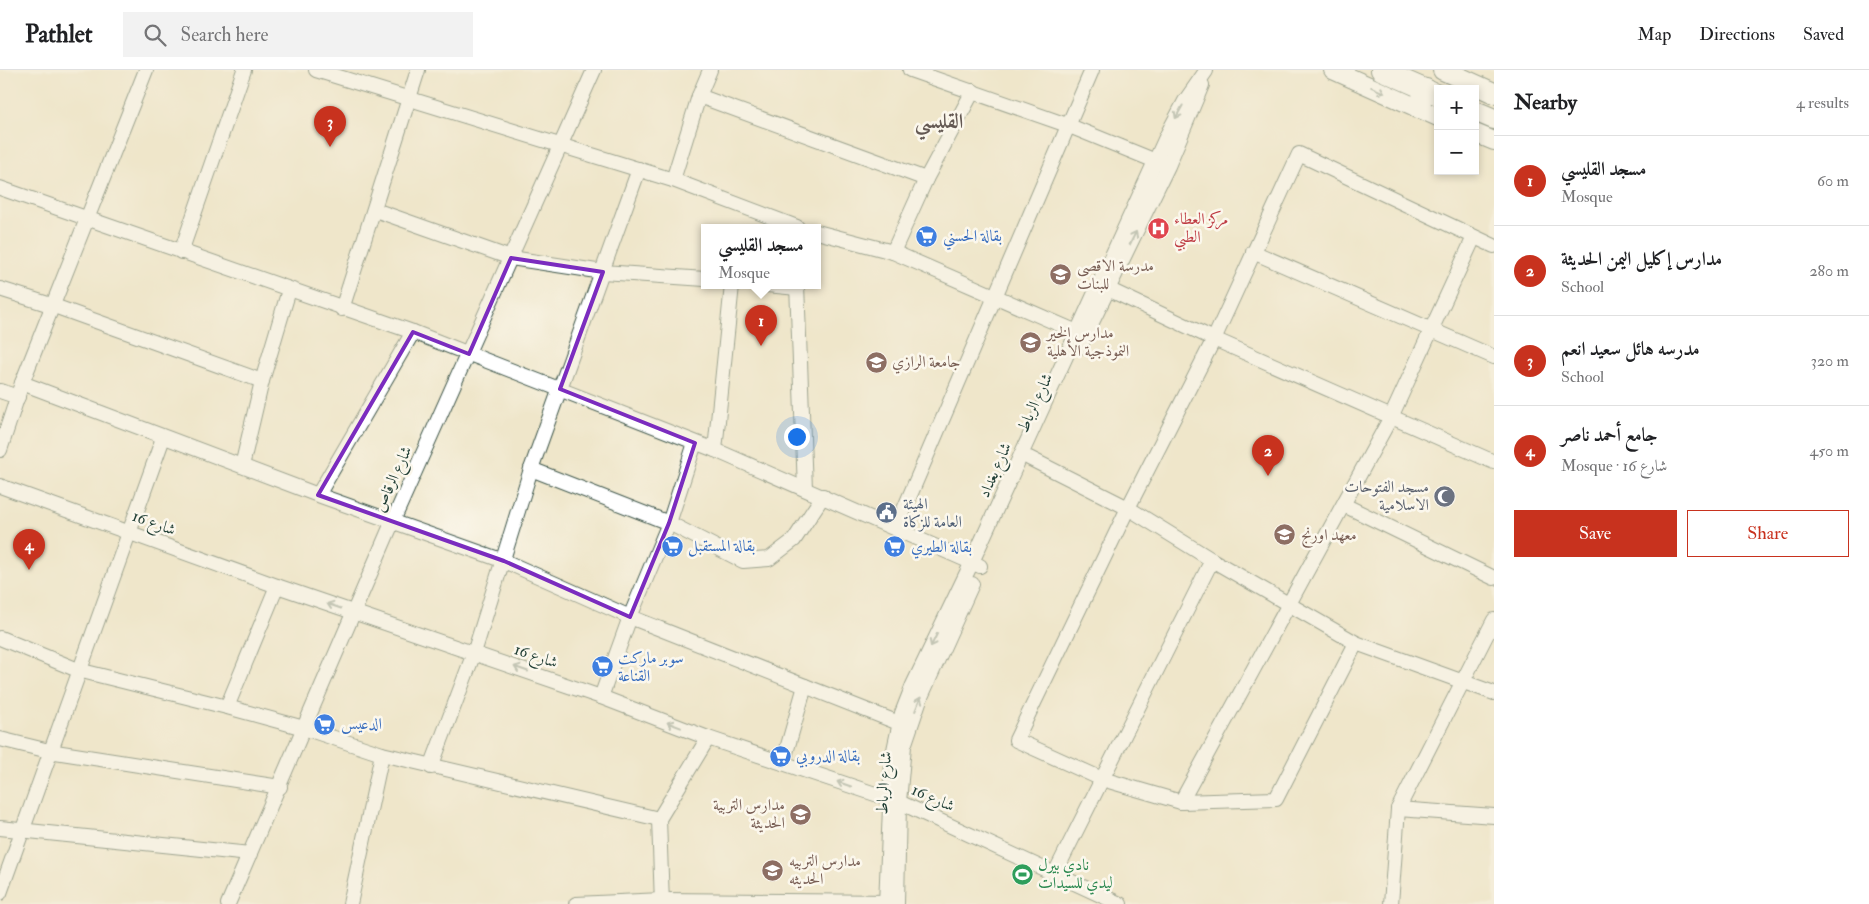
<!DOCTYPE html>
<html lang="en">
<head>
<meta charset="utf-8">
<style>
  :root { --surface:#fff; --page:#f2f2f2; --text:#202124; --muted:#757577; --line:#e0e0e0; --accent:#c8321e }
  body { margin:0; font-family:"IM FELL Double Pica",Amiri,serif; background:var(--page); color:var(--text) }
  .controls { position:absolute; right:15px; top:15px; display:grid; overflow:hidden; border-radius:0px; box-shadow:0 2px 8px #0003 }
  .controls button { width:45px; height:45px; display:grid; place-items:center; padding:0; border:0; border-bottom:1px solid var(--line); background:var(--surface); color:var(--text); font:25px sans-serif }
  .you { position:absolute; left:796px; top:366px; width:18px; height:18px; margin:-12px; border:4px solid #fff; border-radius:50%; background:#1a73e8; box-shadow:0 0 0 8px #1a73e833 }
  .badge { display:grid; place-items:center; width:32px; height:32px; border-radius:50%; background:var(--accent); color:#fff; font-size:16px; font-weight:700 }
  .pin { position:absolute; translate:-50% -41px; filter:drop-shadow(0 1px 2px #0008) }
  .pin::after { content:''; position:absolute; top:26px; width:18px; height:15px; background:inherit; clip-path:polygon(0 0,100% 0,50% 100%) }
  .popup { position:absolute; left:701px; top:154px; width:120px; height:65px; box-sizing:border-box; display:grid; place-content:center; border-radius:0px; background:var(--surface); filter:drop-shadow(0 1px 4px #0005); font-size:16px; white-space:nowrap; color:var(--muted) }
  .popup b { font-size:19px; color:var(--text) }
  .popup::after { content:''; position:absolute; left:50%; top:100%; margin-left:-10px; border:10px solid transparent; border-top-color:var(--surface) }
  .list { margin:0; padding:0; list-style:none }
  h2 { display:flex; justify-content:space-between; align-items:center; height:65px; margin:0; padding:0 20px; font-size:21px }
  h2 small { font-size:16px; font-weight:400; color:var(--muted) }
  .list li { display:grid; grid-template-columns:32px 1fr auto; gap:15px; align-items:center; box-sizing:border-box; height:90px; padding:0 20px; border-top:1px solid var(--line) }
  .list b { display:block; font-size:19px; white-space:nowrap }
  .list p { margin:0; font-size:16px; white-space:nowrap; color:var(--muted) }
  .list em { font-size:16px; font-style:normal; color:var(--muted) }
  .actions { display:flex; gap:10px; padding:15px 20px }
  .actions a { flex:1; padding:11px 0; border:1px solid var(--accent); border-radius:0px; text-align:center; font-size:18px; color:var(--accent) }
  .actions .main { background:var(--accent); color:#fff }
  .icon { flex:none; width:28px; height:28px; fill:none; stroke:currentColor; stroke-width:2; stroke-linecap:round; stroke-linejoin:round }
  .map { position:relative; flex:none; width:1494px; height:834px; overflow:hidden }
  header { display:flex; align-items:center; gap:30px; box-sizing:border-box; height:70px; padding:0 25px; background:var(--surface); border-bottom:1px solid var(--line) }
  header strong { font-size:24px }
  nav { display:flex; gap:28px; margin-inline-start:auto; font-size:18px }
  .search { width:350px; height:45px; background:var(--page); display:flex; align-items:center; gap:12px; box-sizing:border-box; padding:0 18px; border-radius:0px; color:var(--muted); font-size:19px }
  main { display:flex }
  aside { flex:1; background:var(--surface) }
  .map>svg:first-child { display:block }
  .lines { fill:none; stroke-linecap:round; stroke-linejoin:round }
  .minor-casing { stroke:#3e564a; stroke-width:16 }
  .major-casing { stroke:#3e564a; stroke-width:20 }
  .highway-casing { stroke:#3e564a; stroke-width:22 }
  .minor { stroke:#fff; stroke-width:14 }
  .major { stroke:#fff; stroke-width:18 }
  .highway { stroke:#fff; stroke-width:20 }
  .oneway { stroke:#8f9e9a }
  .marked { fill:none; stroke:#7b2cbf; stroke-width:4; stroke-linejoin:round }
  .labels { text-anchor:middle; dominant-baseline:central; stroke-width:5; stroke-linejoin:round; paint-order:stroke }
  .health-label { font-size:16px; fill:#be3a42; stroke:#fbf7ec; text-anchor:start }
  .shop-label { font-size:16px; fill:#366cbe; stroke:#fbf7ec; text-anchor:start }
  .education-label { font-size:16px; fill:#785e54; stroke:#fbf7ec; text-anchor:start }
  .street-label { font-size:16px; fill:#1f3d34; stroke:#fbf7ec }
  .worship-label { font-size:16px; fill:#5b616d; stroke:#fbf7ec; text-anchor:end }
  .service-label { font-size:16px; fill:#4e5e75; stroke:#fbf7ec; text-anchor:start }
  .leisure-label { font-size:16px; fill:#27864d; stroke:#fbf7ec; text-anchor:start }
  .district-label { font-size:21px; font-weight:bold; fill:#645953; stroke:#fbf7ec }
</style>
</head>
<body>
<header>
<strong>Pathlet</strong>
<div class="search"><svg class="icon" aria-label="search" viewBox="0 0 24 24"><circle cx="10" cy="10" r="6"/><path d="M15 15l6 6"/></svg>Search here</div>
<nav><a>Map</a><a>Directions</a><a>Saved</a></nav>
</header>
<main>
<div class="map">
<svg width="1494" height="834" viewBox="0 0 1494 834">
  <rect width="100%" height="100%" fill="#fbf7ec"/>
  <filter id="ink" filterUnits="userSpaceOnUse"><feTurbulence type="fractalNoise" baseFrequency=".02" numOctaves="2"/><feDisplacementMap in="SourceGraphic" scale="10" xChannelSelector="R" yChannelSelector="G"/><feConvolveMatrix kernelMatrix="1 2 1 2 8 2 1 2 1" color-interpolation-filters="sRGB"/></filter>
  <filter id="wash" filterUnits="userSpaceOnUse"><feTurbulence type="fractalNoise" baseFrequency=".0096" numOctaves="4" result="noise"/><feDisplacementMap in="SourceGraphic" scale="20" xChannelSelector="R" yChannelSelector="G"/><feGaussianBlur stdDeviation="1.12" result="paint"/><feColorMatrix in="noise" values="0 0 0 0 0 0 0 0 0 0 0 0 0 0 0 0 0 1.4 0 .05"/><feComposite in="paint" operator="in"/></filter>
  <g filter="url(#wash)">
    <rect width="100%" height="100%" fill="#efe6ca"/>
  </g>
  <g filter="url(#ink)">
    <g class="lines">
      <defs>
        <g id="minor">
          <path d="M316,0L673,110L797,157"/>
          <path d="M910,0L1067,55L1163,94"/>
          <path d="M699,26L926,109"/>
          <path d="M673,110L699,26L710,0"/>
          <path d="M0,118L413,262L715,380L980,496"/>
          <path d="M375,140L511,188L603,202L705,209"/>
          <path d="M817,162L893,182L1084,265"/>
          <path d="M181,182L244,0"/>
          <path d="M893,182L926,109L973,21"/>
          <path d="M1253,182L1494,287"/>
          <path d="M767,215L797,218"/>
          <path d="M797,215L805,419"/>
          <path d="M0,219L54,236L262,311"/>
          <path d="M1108,219L1214,269L1494,392"/>
          <path d="M342,239L418,0"/>
          <path d="M1080,277L1168,96L1202,15"/>
          <path d="M22,313L318,425L504,491L630,547L909,657"/>
          <path d="M0,321L18,327"/>
          <path d="M0,380L22,313L146,0"/>
          <path d="M715,380L732,215"/>
          <path d="M1029,388L1128,438L1212,490L1356,573L1494,623"/>
          <path d="M242,396L262,311L289,220"/>
          <path d="M531,399L669,453L743,491L769,489L794,470L823,426"/>
          <path d="M0,416L277,516L601,627L708,668L899,732L1120,834"/>
          <path d="M318,425L413,262"/>
          <path d="M1344,435L1494,508"/>
          <path d="M896,458L1092,0"/>
          <path d="M0,568L78,600L227,637L304,658L382,684L659,749"/>
          <path d="M1356,573L1276,729L1181,732L1102,709L1016,670L1128,438L1214,269L1299,84L1494,176"/>
          <path d="M601,627L630,547L669,453L695,373"/>
          <path d="M227,637L277,516"/>
          <path d="M0,669L49,681L280,717"/>
          <path d="M783,693L805,616"/>
          <path d="M431,697L474,583L531,399L639,99"/>
          <path d="M1181,732L1392,345L1474,167"/>
          <path d="M1398,739L1494,746"/>
          <path d="M0,758L250,784"/>
          <path d="M1055,803L1212,490"/>
          <path d="M0,823L163,368"/>
          <path d="M228,834L392,453L594,0"/>
          <path d="M350,834L382,684"/>
          <path d="M576,834L662,830L895,832"/>
          <path d="M662,834L659,749L708,668"/>
          <path d="M886,834L892,689L902,643L913,615L972,492L1168,63L1185,31L1206,1"/>
          <path d="M897,834L899,732L904,676L920,629L972,514"/>
          <path d="M1391,834L1398,739L1494,550"/>
        </g>
        <g id="major">
          <path d="M1333,0L1438,47"/>
          <path d="M1475,63L1494,71"/>
        </g>
        <g id="highway">
          <path d="M1381,0L1438,25"/>
          <path d="M1443,0L1494,23"/>
          <path d="M1418,38L1426,19"/>
          <path d="M1475,41L1494,49"/>
        </g>
      </defs>
      <use href="#minor" class="minor-casing"/>
      <use href="#major" class="major-casing"/>
      <use href="#highway" class="highway-casing"/>
      <use href="#minor" class="minor"/>
      <use href="#major" class="major"/>
      <use href="#highway" class="highway"/>
    </g>
    <defs><path id="oneway-shaft" d="M-6 0H5M1.5-3L5.5 0L1.5 3" fill="none" stroke-width="1.6" stroke-linecap="round" stroke-linejoin="round" transform="scale(1.25)"/></defs>
    <g class="oneway">
      <use href="#oneway-shaft" transform="translate(1378 20) rotate(24)"/>
      <use href="#oneway-shaft" transform="translate(1179 42) rotate(119)"/>
      <use href="#oneway-shaft" transform="translate(1133 168) rotate(-64)"/>
      <use href="#oneway-shaft" transform="translate(334 536) rotate(-161)"/>
      <use href="#oneway-shaft" transform="translate(934 570) rotate(116)"/>
      <use href="#oneway-shaft" transform="translate(521 599) rotate(-161)"/>
      <use href="#oneway-shaft" transform="translate(918 634) rotate(-68)"/>
      <use href="#oneway-shaft" transform="translate(674 655) rotate(-159)"/>
      <use href="#oneway-shaft" transform="translate(844 714) rotate(-161)"/>
    </g>
  </g>
  <path d="M0 0H1494V834H0ZM511,188L603,202L560,319L695,373L669,453L630,547L504,491L318,425L413,262L469,284Z" fill="#efe6ca" fill-opacity=".55" fill-rule="evenodd"/>
  <path class="marked" d="M511,188L603,202L560,319L695,373L669,453L630,547L504,491L318,425L413,262L469,284Z"/>
  <defs>
    <symbol id="hospital-disc" viewBox="-11 -11 22 22"><circle r="9.5" fill="#e0444e" stroke="#fbf7ec"/><path d="M-5-5h3v3.5h4V-5h3V5h-3V1.5h-4V5h-3Z" fill="#fff"/></symbol>
    <symbol id="supermarket-disc" viewBox="-11 -11 22 22"><circle r="9.5" fill="#3f7fe0" stroke="#fbf7ec"/><path d="M-6-5.5h2.5l.6 2H6L4.5 2H-2.5L-4.4-4H-6ZM-1.5 3.2a1.3 1.3 0 1 0 .1 0ZM3 3.2a1.3 1.3 0 1 0 .1 0Z" fill="#fff"/></symbol>
    <symbol id="school-disc" viewBox="-11 -11 22 22"><circle r="9.5" fill="#8d6e63" stroke="#fbf7ec"/><path d="M0-5L7-2L0 1L-7-2ZM-4 1L0 2.5L4 1V4Q0 6-4 4Z" fill="#fff"/></symbol>
    <symbol id="university-disc" viewBox="-11 -11 22 22"><circle r="9.5" fill="#8d6e63" stroke="#fbf7ec"/><path d="M0-5L7-2L0 1L-7-2ZM-4 1L0 2.5L4 1V4Q0 6-4 4Z" fill="#fff"/></symbol>
    <symbol id="mosque-disc" viewBox="-11 -11 22 22"><circle r="9.5" fill="#6b7280" stroke="#fbf7ec"/><path d="M3.5-4.9A6 6 0 1 0 3.5 4.9A5 5 0 1 1 3.5-4.9Z" fill="#fff"/></symbol>
    <symbol id="civic-disc" viewBox="-11 -11 22 22"><circle r="9.5" fill="#5c6f8a" stroke="#fbf7ec"/><path d="M-.6-6.5H3V-4.5H.6V-3L4-1V1h2V6H-6V1h2V-1L-.6-3ZM-1.2 2.5V6h2.4V2.5Z" fill="#fff"/></symbol>
    <symbol id="stadium-disc" viewBox="-11 -11 22 22"><circle r="9.5" fill="#2e9e5b" stroke="#fbf7ec"/><path d="M0-5a6.5 5 0 1 0 0 10a6.5 5 0 1 0 0-10ZM-3.5-1.8h7v3.6h-7Z" fill="#fff"/></symbol>
  </defs>
  <g fill-rule="evenodd">
    <use href="#hospital-disc" x="1146" y="146" width="25" height="25"/>
    <use href="#supermarket-disc" x="914" y="154" width="25" height="25"/>
    <use href="#school-disc" x="1048" y="192" width="25" height="25"/>
    <use href="#school-disc" x="1018" y="260" width="25" height="25"/>
    <use href="#university-disc" x="864" y="280" width="25" height="25"/>
    <use href="#mosque-disc" x="1432" y="414" width="25" height="25"/>
    <use href="#civic-disc" x="874" y="430" width="25" height="25"/>
    <use href="#school-disc" x="1272" y="452" width="25" height="25"/>
    <use href="#supermarket-disc" x="660" y="464" width="25" height="25"/>
    <use href="#supermarket-disc" x="882" y="464" width="25" height="25"/>
    <use href="#supermarket-disc" x="590" y="584" width="25" height="25"/>
    <use href="#supermarket-disc" x="312" y="642" width="25" height="25"/>
    <use href="#supermarket-disc" x="768" y="674" width="25" height="25"/>
    <use href="#school-disc" x="788" y="732" width="25" height="25"/>
    <use href="#school-disc" x="760" y="788" width="25" height="25"/>
    <use href="#stadium-disc" x="1010" y="792" width="25" height="25"/>
  </g>
  <g class="labels">
    <g class="health-label">
      <text x="1174" y="149">مركز العطاء<tspan x="1174" dy="18">الطبي</tspan></text>
    </g>
    <g class="shop-label">
      <text x="943" y="166">بقالة الحسني</text>
      <text x="688" y="476">بقالة المستقبل</text>
      <text x="911" y="477">بقالة الطيري</text>
      <text x="618" y="588">سوبر ماركت<tspan x="618" dy="18">القناعة</tspan></text>
      <text x="341" y="654">الدعيس</text>
      <text x="796" y="686">بقالة الدروبي</text>
    </g>
    <g class="education-label">
      <text x="1077" y="196">مدرسة الاقصى<tspan x="1077" dy="18">للبنات</tspan></text>
      <text x="1047" y="263">مدارس الخير<tspan x="1047" dy="18">النموذجية الأهلية</tspan></text>
      <text x="892" y="292">جامعة الرازي</text>
      <text x="1301" y="465">معهد اورنج</text>
      <text x="785" y="735" text-anchor="end">مدارس التربية<tspan x="785" dy="18">الحديثة</tspan></text>
      <text x="789" y="791">مدارس التربيه<tspan x="789" dy="18">الحديثه</tspan></text>
    </g>
    <g class="street-label">
      <text transform="translate(1035 333) rotate(-65)">شارع الرباط</text>
      <text transform="translate(995 400) rotate(-66)">شارع بغداد</text>
      <text transform="translate(393 409) rotate(-66)">شارع الرقاص</text>
      <text transform="translate(154 453) rotate(20)">شارع 16</text>
      <text transform="translate(536 586) rotate(19)">شارع 16</text>
      <text transform="translate(884 713) rotate(-86)">شارع الرباط</text>
      <text transform="translate(933 728) rotate(24)">شارع 16</text>
    </g>
    <g class="worship-label">
      <text x="1429" y="417">مسجد الفتوحات<tspan x="1429" dy="18">الاسلامية</tspan></text>
    </g>
    <g class="service-label">
      <text x="903" y="434">الهيئة<tspan x="903" dy="18">العامة للزكاة</tspan></text>
    </g>
    <g class="leisure-label">
      <text x="1038" y="795">نادي بيرل<tspan x="1038" dy="18">ليدي للسيدات</tspan></text>
    </g>
    <g class="district-label">
      <text x="939" y="51">القليسي</text>
    </g>
  </g>
</svg>
<div class="controls">
<button>+</button>
<button>−</button>
</div>
<div class="you"></div>
<div class="pin badge" style="left:761px;top:276px">1</div>
<div class="popup"><b>مسجد القليسي</b>Mosque</div>
<div class="pin badge" style="left:1268px;top:406px">2</div>
<div class="pin badge" style="left:330px;top:77px">3</div>
<div class="pin badge" style="left:29px;top:500px">4</div>
</div>
<aside>
<h2>Nearby<small>4 results</small></h2>
<ul class="list">
<li><span class="badge">1</span><div><b>مسجد القليسي</b><p>Mosque</p></div><em>60 m</em></li>
<li><span class="badge">2</span><div><b>مدارس إكليل اليمن الحديثة</b><p>School</p></div><em>280 m</em></li>
<li><span class="badge">3</span><div><b>مدرسه هائل سعيد انعم</b><p>School</p></div><em>320 m</em></li>
<li><span class="badge">4</span><div><b>جامع أحمد ناصر</b><p>Mosque · شارع 16</p></div><em>450 m</em></li>
</ul>
<div class="actions"><a class="main">Save</a><a>Share</a></div>
</aside>
</main>
</body>
</html>
